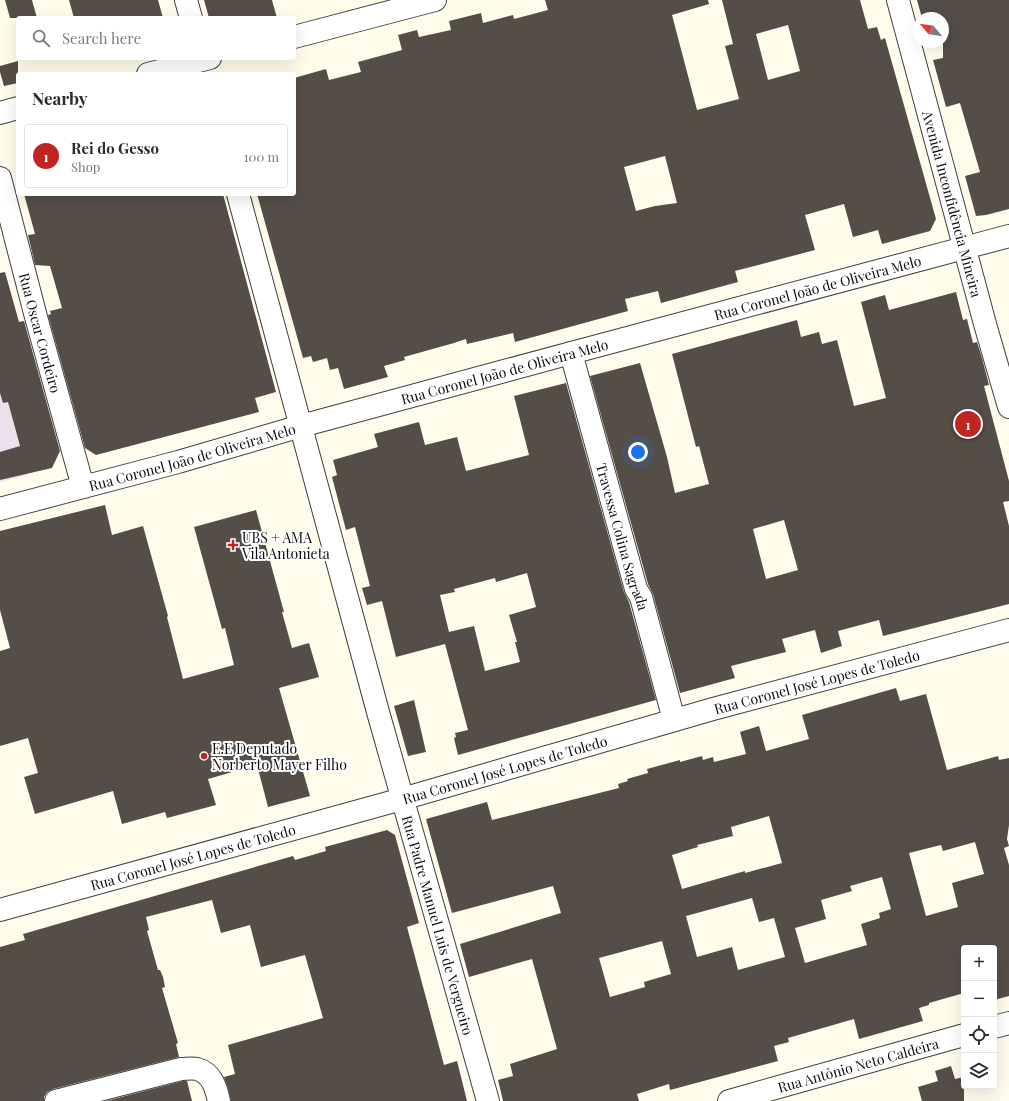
<!DOCTYPE html>
<html lang="en">
<head>
<meta charset="utf-8">
<style>
  :root { --surface:#fff; --page:#f2f2f3; --text:#2b2b33; --muted:#7c7c81; --line:#e1e1e2; --accent:#bf2521 }
  body { margin:0; font-family:"Playfair Display",serif; background:var(--page); color:var(--text) }
  .controls { position:absolute; right:12px; bottom:12px; display:grid; overflow:hidden; border-radius:4px; box-shadow:0 4px 16px #0002 }
  .controls button { width:36px; height:36px; display:grid; place-items:center; padding:0; border:0; border-bottom:1px solid var(--line); background:var(--surface); color:var(--text); font:20px sans-serif }
  .compass { position:absolute; left:913px; top:12px; width:36px; height:36px; border-radius:50%; background:var(--surface); box-shadow:0 4px 16px #0002; rotate:299deg }
  .you { position:absolute; left:638px; top:452px; width:14px; height:14px; margin:-10px; border:3px solid #fff; border-radius:50%; background:#1a73e8; box-shadow:0 0 0 6px #1a73e833 }
  .badge { display:grid; place-items:center; width:26px; height:26px; border-radius:50%; background:var(--accent); color:#fff; font-size:13px; font-weight:700 }
  .pin { position:absolute; translate:-50% -50%; border:2px solid #fff; box-shadow:0 1px 4px #0006 }
  .list { margin:0; padding:0; list-style:none }
  h2 { display:flex; justify-content:space-between; align-items:center; height:52px; margin:0; padding:0 16px; font-size:17px }
  h2 small { font-size:13px; font-weight:400; color:var(--muted) }
  .list li { display:grid; grid-template-columns:26px 1fr auto; gap:12px; align-items:center; box-sizing:border-box; height:64px; margin:0 8px 8px; padding:0 8px; border:1px solid var(--line); border-radius:4px }
  .list b { display:block; font-size:15px; white-space:nowrap }
  .list p { margin:0; font-size:13px; white-space:nowrap; color:var(--muted) }
  .list em { font-size:13px; font-style:normal; color:var(--muted) }
  .icon { flex:none; width:22px; height:22px; fill:none; stroke:currentColor; stroke-width:2; stroke-linecap:round; stroke-linejoin:round }
  .map { position:relative; flex:none; width:1009px; height:1101px; overflow:hidden }
  .search { position:absolute; background:var(--surface); box-shadow:0 4px 16px #0002; left:16px; top:16px; width:280px; height:44px; display:flex; align-items:center; gap:10px; box-sizing:border-box; padding:0 14px; border-radius:4px; color:var(--muted); font-size:15px }
  .panel { position:absolute; background:var(--surface); box-shadow:0 4px 16px #0002; left:16px; top:72px; width:280px; height:124px; border-radius:4px }
  .map>svg:first-child { display:block }
  .industrial { fill:#ebe0eb }
  .building { fill:#554e48; fill-rule:evenodd }
  .lines { fill:none; stroke-linecap:round; stroke-linejoin:round }
  .minor-casing { stroke:#3f3f3f; stroke-width:24 }
  .minor { stroke:#fff; stroke-width:22 }
  .poi-dot { fill:#bf2521; stroke:#fff; stroke-width:1.5 }
  .labels { text-anchor:middle; dominant-baseline:central; stroke-width:4; stroke-linejoin:round; paint-order:stroke }
  .street-label { font-size:14px; fill:#0c0c0c; stroke:#fff }
  .poi-label { font-size:14px; fill:#0c0c0c; stroke:#fff; text-anchor:start }
</style>
</head>
<body>
<div class="map">
<svg width="1009" height="1101" viewBox="0 0 1009 1101">
  <rect width="100%" height="100%" fill="#fffceb"/>
  <path class="industrial" d="M3,383L27,475L0,482V384Z"/>
  <g class="building">
    <path d="M5,0H32L37,18H10Z"/>
    <path d="M69,0H158L163,18H74Z"/>
    <path d="M204,0H272L277,18H209Z"/>
    <path d="M545,0H708L709,4L672,15L697,110L739,99L725,46L733,44L722,0H860L868,29L877,27L881,40L885,38L936,219L930,231L882,244L878,230L853,237L844,204L805,215L815,250L735,271L738,282L661,303L658,291L625,299L628,311L515,342L513,333L467,344L466,339L454,343L404,357L405,360L384,366L388,377L344,389L338,368L330,370L327,358L313,362L311,356L303,358L257,194H294V78L326,69L329,80L361,72L358,62L402,50L398,35L417,30L419,37L451,30L449,21L481,13L483,23L513,15L514,19L548,10ZM788,25L800,71L768,80L756,34ZM665,156L677,203L655,206L636,211L624,167Z"/>
    <path d="M917,0H1009V209L986,215L976,216L965,176L980,172L960,103L946,107L933,60L943,58V18H922Z"/>
    <path d="M18,61V83L4,86L0,72V66Z"/>
    <path d="M24,194H223L276,392L255,398L259,412L96,455L85,448L48,315L51,314L50,311L62,308L50,266L35,265L28,235L35,234Z"/>
    <path d="M5,272L19,322L24,321L60,451L52,468L0,480V452L20,446L8,402L3,403L0,393V273Z"/>
    <path d="M956,292L963,320L967,319L973,343L977,342L982,358L989,385L984,386L1009,481V501L1003,502L1009,526V604L883,636L879,620L838,631L842,646L821,653L815,630L782,639L786,652L731,666L735,678L680,693L653,594L648,584L590,376L640,363L667,457L675,493L709,484L699,446L696,447L672,354L797,320L801,337L819,332L822,344L837,340L854,406L886,398L861,302L885,295L889,310ZM784,520L798,570L766,579L753,529Z"/>
    <path d="M566,383L624,592L629,602L656,700L458,755L454,738L456,737L455,733L468,730L445,644L396,657L382,601L367,605L362,588L370,586L355,527L346,530L332,477L337,475L333,460L378,447L374,434L419,422L425,445L457,437L466,471L529,455L514,396ZM527,573L536,607L509,615L517,642H515L520,662L485,671L474,626L449,632L440,595L455,592L454,589L495,578L496,582Z"/>
    <path d="M105,505L112,535L143,526L168,616L167,617L183,679L234,665L225,628L222,629L194,527L256,510L284,612H282L292,648L309,643L319,677L279,688L310,796L268,807L257,765L208,779L216,805L167,818L165,812L122,824L113,791L35,814L24,777L38,773L28,738L0,746V651L10,648L0,610V531Z"/>
    <path d="M896,688L900,701L926,694L947,770L998,756L999,760L1009,758V825L1007,839L1009,846L1004,848L1009,865V996L994,1000V948H964V993L929,1003V1005L919,1008L923,1021L859,1039L854,1019L788,1038L789,1042L774,1046L778,1061L670,1090L669,1084L637,1094L639,1101H503L498,1080L513,1076L510,1064L557,1049L532,959L469,977L460,944L561,913L553,886L452,913L426,819L487,802L492,820L619,788L618,784L628,781L627,779L648,773L647,769L680,760V762L702,756L703,760L713,757L714,762L746,754L740,732L759,726L766,751L809,739L802,715ZM769,816L782,863L745,873V871L682,889L672,855L698,847L697,845L733,836L731,827ZM975,842L984,874L952,883L958,907L926,916L909,853L941,845L943,851ZM882,877L891,909L879,913L880,918L861,924L867,945L805,963L795,928L826,919L821,900L852,891L850,886ZM752,898L759,922L774,918L785,957L738,970L732,947L697,957L686,916ZM662,941L671,974L644,982L645,987L610,997L599,958Z"/>
    <path d="M414,700L426,752L408,756L394,706Z"/>
    <path d="M387,830L395,835L419,923L407,927L444,1065L457,1061L467,1101H231L228,1088L224,1077L235,1074L228,1045L323,1018L305,955L261,967L250,925L221,933L212,900L146,917L149,930L147,931L158,970H160L163,977L165,987L162,988L178,1043L176,1044L179,1057L53,1089L47,1092L44,1097V1101H0V947L25,940L23,934L293,856L295,860L326,851L325,847Z"/>
    <path d="M951,1066L955,1079L964,1077V1101H922L918,1087L938,1081L935,1071Z"/>
    <path d="M183,1081H187L192,1101H106Z"/>
  </g>
  <g class="lines">
    <defs>
      <g id="minor">
        <path d="M186,0L191,18"/>
        <path id="s1" d="M898,0L985,324L1009,407"/>
        <path d="M294,37L435,0"/>
        <path d="M148,74L210,58"/>
        <path d="M0,113L18,108"/>
        <path id="s2" d="M0,178L36,317L83,487"/>
        <path id="s3" d="M238,194L378,712L488,1101"/>
        <path id="s4" d="M571,353L636,589L641,597L674,720"/>
        <path id="s5" d="M0,509L178,462L301,426L571,353L1009,236"/>
        <path id="s6" d="M0,910L402,799L713,709L1009,630"/>
        <path d="M994,1027L1009,1023"/>
        <path d="M56,1101L181,1069C186,1069 192,1068 197,1069C212,1073 216,1088 219,1101"/>
        <path id="s7" d="M729,1101L964,1035"/>
      </g>
    </defs>
    <use href="#minor" class="minor-casing"/>
    <use href="#minor" class="minor"/>
  </g>
  <g class="poi-dot">
    <path d="M231 539h4v4h4v4h-4v4h-4v-4h-4v-4h4z"/>
    <circle cx="204" cy="756" r="4"/>
  </g>
  <g class="labels">
    <g class="street-label">
      <text stroke="none"><textPath href="#s1" startOffset="211">Avenida Inconfidência Mineira</textPath></text>
      <text stroke="none"><textPath href="#s5" startOffset="847">Rua Coronel João de Oliveira Melo</textPath></text>
      <text stroke="none"><textPath href="#s2" startOffset="160">Rua Oscar Cordeiro</textPath></text>
      <text stroke="none"><textPath href="#s5" startOffset="523">Rua Coronel João de Oliveira Melo</textPath></text>
      <text stroke="none"><textPath href="#s5" startOffset="199">Rua Coronel João de Oliveira Melo</textPath></text>
      <text stroke="none"><textPath href="#s4" startOffset="191">Travessa Colina Sagrada</textPath></text>
      <text stroke="none"><textPath href="#s6" startOffset="848">Rua Coronel José Lopes de Toledo</textPath></text>
      <text stroke="none"><textPath href="#s6" startOffset="524">Rua Coronel José Lopes de Toledo</textPath></text>
      <text stroke="none"><textPath href="#s6" startOffset="200">Rua Coronel José Lopes de Toledo</textPath></text>
      <text stroke="none"><textPath href="#s3" startOffset="758">Rua Padre Manuel Luis de Vergueiro</textPath></text>
      <text stroke="none"><textPath href="#s7" startOffset="134">Rua Antônio Neto Caldeira</textPath></text>
    </g>
    <g class="poi-label">
      <text x="242" y="537">UBS + AMA<tspan x="242" dy="16">Vila Antonieta</tspan></text>
      <text x="212" y="748">E.E Deputado<tspan x="212" dy="16">Norberto Mayer Filho</tspan></text>
    </g>
  </g>
</svg>
<div class="controls">
<button>+</button>
<button>−</button>
<button><svg class="icon" aria-label="locate" viewBox="0 0 24 24"><circle cx="12" cy="12" r="6"/><path d="M12 2v4M12 18v4M2 12h4M18 12h4"/></svg></button>
<button><svg class="icon" aria-label="layers" viewBox="0 0 24 24"><path d="M12 4l9 5-9 5-9-5zM3 14l9 5 9-5"/></svg></button>
</div>
<svg class="compass" viewBox="-18 -18 36 36"><path d="M0-13l5 13h-10z" fill="#e53935"/><path d="M0 13l5-13h-10z" fill="#7c7c81"/></svg>
<div class="you"></div>
<div class="pin badge" style="left:968px;top:424px">1</div>
<div class="search"><svg class="icon" aria-label="search" viewBox="0 0 24 24"><circle cx="10" cy="10" r="6"/><path d="M15 15l6 6"/></svg>Search here</div>
<section class="panel">
<h2>Nearby<small></small></h2>
<ul class="list">
<li><span class="badge">1</span><div><b>Rei do Gesso</b><p>Shop</p></div><em>100 m</em></li>
</ul>
</section>
</div>
</body>
</html>
